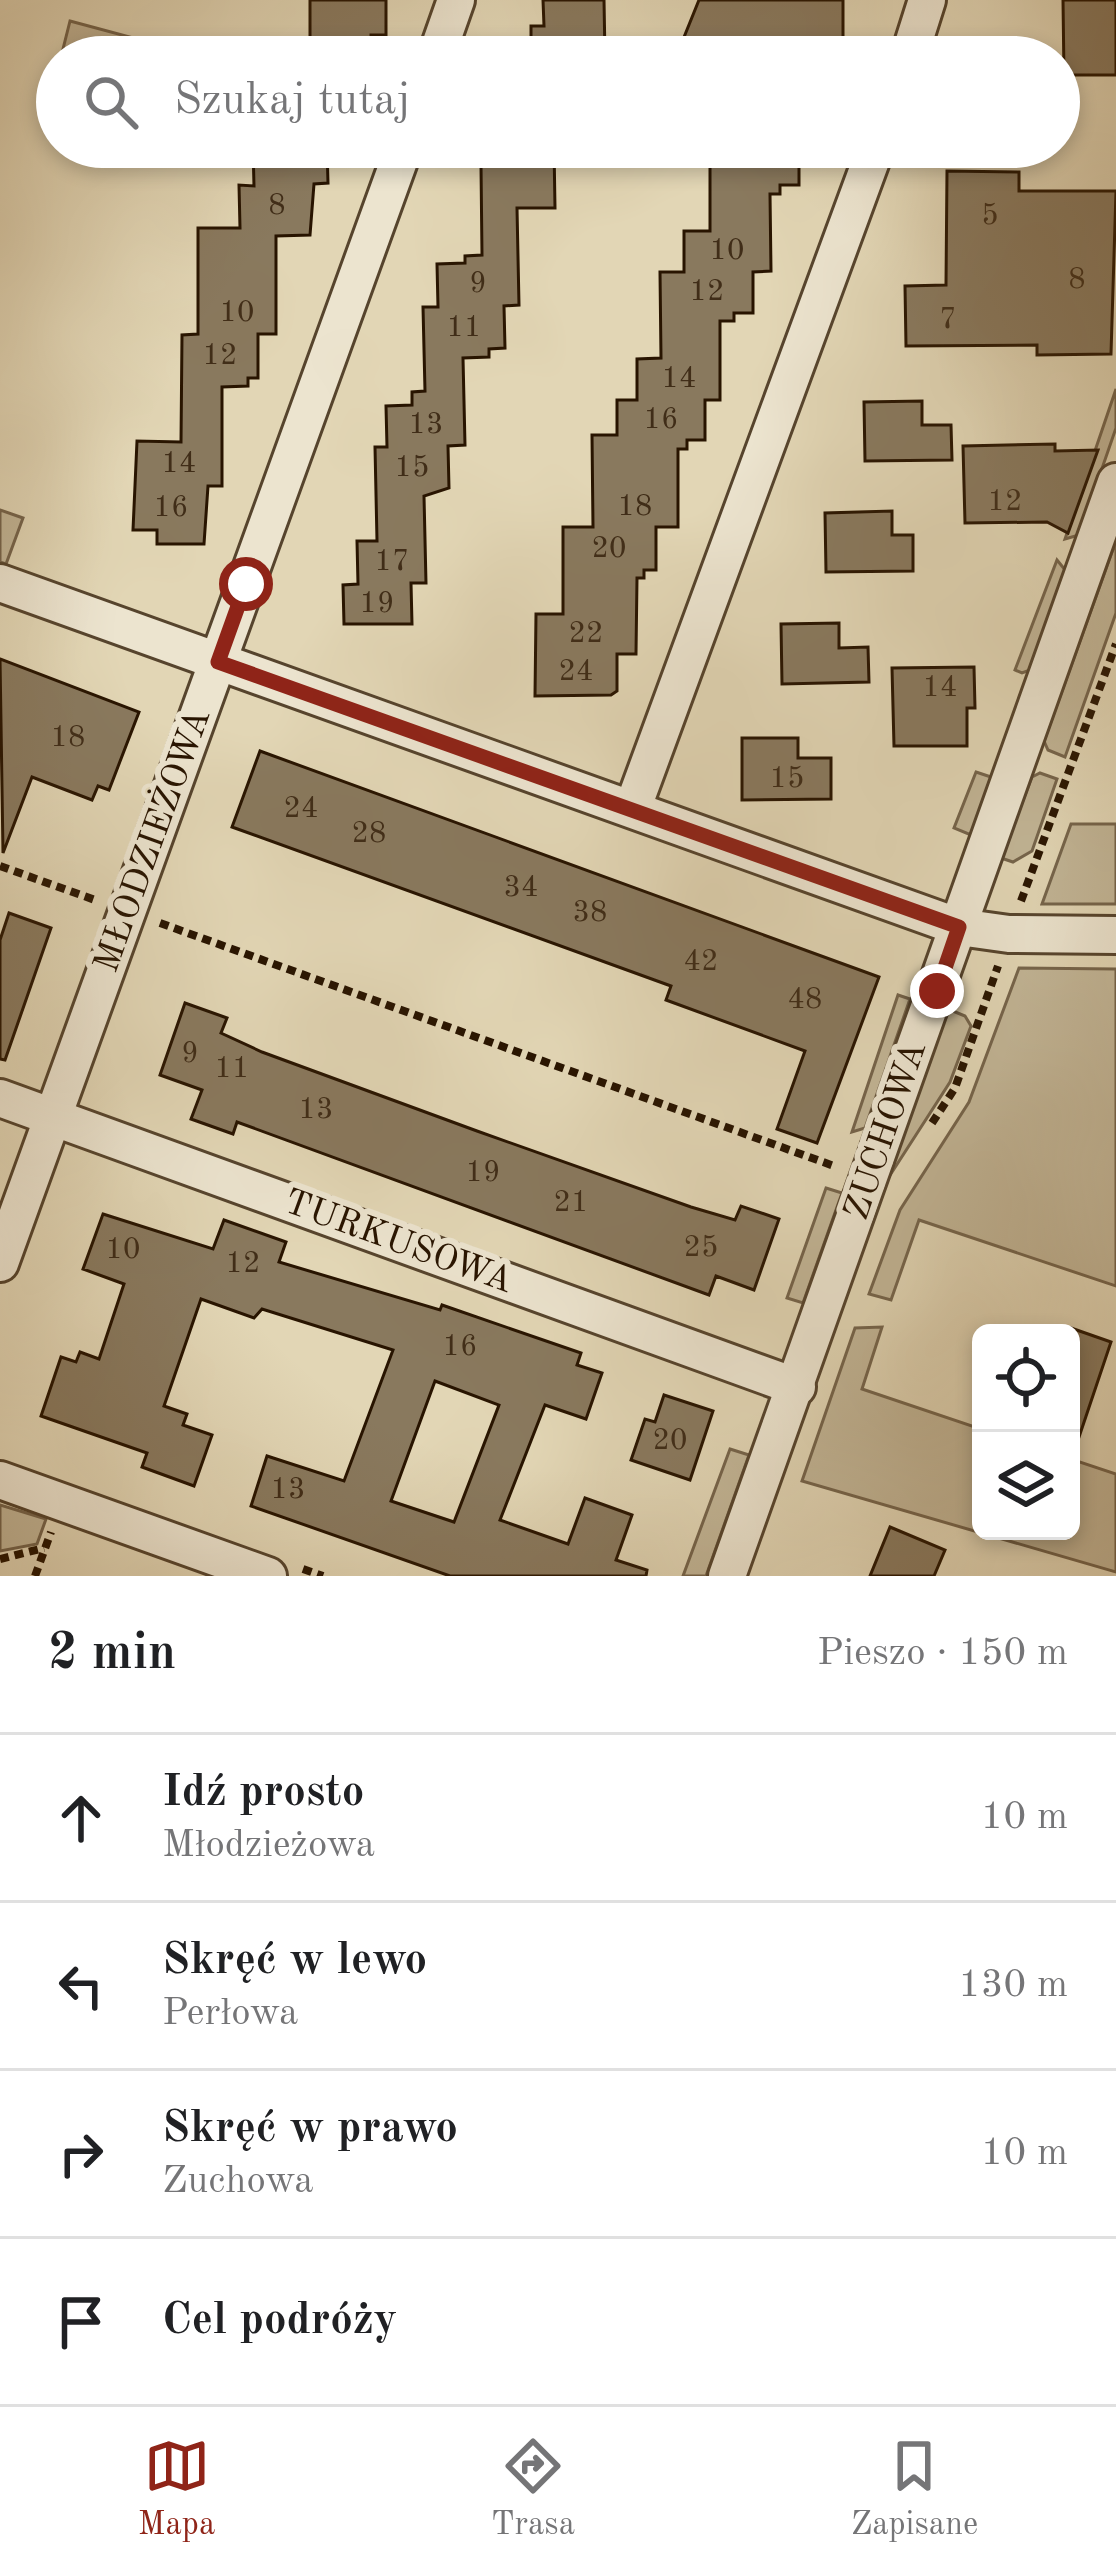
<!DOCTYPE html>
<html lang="pl">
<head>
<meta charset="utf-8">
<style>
  :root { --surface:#fff; --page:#f6f6f6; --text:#202124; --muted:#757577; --line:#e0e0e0; --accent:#8f2418 }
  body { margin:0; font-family:"Old Standard TT",serif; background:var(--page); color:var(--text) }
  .controls { position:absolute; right:36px; bottom:36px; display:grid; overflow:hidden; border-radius:18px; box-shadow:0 6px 18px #0003 }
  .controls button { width:108px; height:108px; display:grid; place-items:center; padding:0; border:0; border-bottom:3px solid var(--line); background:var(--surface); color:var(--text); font:60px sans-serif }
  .stop { position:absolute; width:36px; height:36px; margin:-27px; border:9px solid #8f2418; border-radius:50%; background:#fff }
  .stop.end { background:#8f2418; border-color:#fff; box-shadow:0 3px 12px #0008 }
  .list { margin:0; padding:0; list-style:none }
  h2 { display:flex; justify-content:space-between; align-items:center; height:156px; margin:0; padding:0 48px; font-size:51px }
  h2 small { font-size:39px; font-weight:400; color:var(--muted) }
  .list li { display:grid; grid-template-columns:78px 1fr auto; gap:36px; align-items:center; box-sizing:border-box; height:168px; padding:0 48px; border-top:3px solid var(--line) }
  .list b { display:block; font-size:45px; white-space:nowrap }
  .list p { margin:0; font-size:39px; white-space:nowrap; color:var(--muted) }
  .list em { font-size:39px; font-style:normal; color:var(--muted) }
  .icon { flex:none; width:66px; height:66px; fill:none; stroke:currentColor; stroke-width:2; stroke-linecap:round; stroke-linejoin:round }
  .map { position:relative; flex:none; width:1116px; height:1576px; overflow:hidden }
  .search { position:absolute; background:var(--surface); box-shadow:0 6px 18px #0003; left:36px; right:36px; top:36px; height:132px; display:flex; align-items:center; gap:30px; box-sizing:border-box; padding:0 42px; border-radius:66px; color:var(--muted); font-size:45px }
  .sheet { height:828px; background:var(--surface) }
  nav { display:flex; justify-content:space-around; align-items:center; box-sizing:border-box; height:168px; border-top:3px solid var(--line); background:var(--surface); font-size:33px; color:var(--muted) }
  nav a { display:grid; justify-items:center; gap:6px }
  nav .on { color:var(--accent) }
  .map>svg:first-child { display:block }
  .green { fill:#c2b596; stroke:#75644b; stroke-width:3 }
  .building { fill:#89795e; stroke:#281400; stroke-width:3; fill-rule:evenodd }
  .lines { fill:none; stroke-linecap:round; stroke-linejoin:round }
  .minor-casing { stroke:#56442d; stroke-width:42 }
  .path { stroke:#281400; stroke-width:8; stroke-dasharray:9 6; stroke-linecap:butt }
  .minor { stroke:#ece4cf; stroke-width:36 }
  .route { stroke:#8f2418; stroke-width:15 }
  .labels { text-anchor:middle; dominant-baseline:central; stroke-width:12; stroke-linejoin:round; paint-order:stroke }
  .number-label { font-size:30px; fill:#402d18 }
  .street-label { font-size:36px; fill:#281400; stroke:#ece4cf }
</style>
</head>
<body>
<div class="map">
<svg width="1116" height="1576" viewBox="0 0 1116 1576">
  <rect width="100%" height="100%" fill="#e2d6b5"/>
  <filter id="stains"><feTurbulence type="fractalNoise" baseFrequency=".00167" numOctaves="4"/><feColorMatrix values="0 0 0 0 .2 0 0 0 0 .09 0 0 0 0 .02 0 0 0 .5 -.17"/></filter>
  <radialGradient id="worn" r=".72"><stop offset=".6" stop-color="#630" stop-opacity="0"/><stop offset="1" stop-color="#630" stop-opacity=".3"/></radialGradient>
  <g class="green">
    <path d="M70,21L141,40L137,57H61Z"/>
    <path d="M1116,389V428L1079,535L1065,539Z"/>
    <path d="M0,510L23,518L6,564L0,562Z"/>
    <path d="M1116,541V613L1065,757L1048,750L1044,741Z"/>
    <path d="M1057,560L1066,571L1030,670L1022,673L1015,670Z"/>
    <path d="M976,772L991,777L971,835L954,828Z"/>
    <path d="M1040,773L1057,779L1032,851L1013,862L1001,858L1032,777Z"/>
    <path d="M1071,824H1116V904H1042Z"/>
    <path d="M1019,968L1116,969V1286L919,1220L891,1300L869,1294L900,1210L969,1102Z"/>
    <path d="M898,995L910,999L865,1128L852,1132Z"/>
    <path d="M948,1009L965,1016L971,1026L950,1082L885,1183Z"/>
    <path d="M826,1188L842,1193L803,1303L787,1298Z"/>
    <path d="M882,1327L862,1389L981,1429V1531H1071V1459L1116,1474V1572L802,1481L855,1328Z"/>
    <path d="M730,1449L749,1455L706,1576H683Z"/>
    <path d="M0,1505L46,1519L37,1544L0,1551Z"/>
  </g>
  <g class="building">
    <path d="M310,0H386V35H371V57H310Z"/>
    <path d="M543,0H604L605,57H531V26H544Z"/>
    <path d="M699,0H843V57H676Z"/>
    <path d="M1063,0H1116V75H1064Z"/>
    <path d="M253,147H327L328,183L314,184L310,235L276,236V334H258V378H248V386L222,387V486H208L204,544H157V530H133L137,441L181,442L182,335L198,334V228H240L239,185L254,186Z"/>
    <path d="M493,147H554L555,208H517L519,305L504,306L505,348L489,349V357L463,358L465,445L448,446L449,488L424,496L426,583H411L412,624H344L343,585L358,584L357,541H377L375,447H387L386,406L412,405V392L425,391L423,307H438L437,264L465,263V256L482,255L481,166H494Z"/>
    <path d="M710,147H799V185H780V194H770L771,271L753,272V313H734V321H720V400H705V440H687V449H678V527H656V570H644V578H637L636,654H617V691L611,695L535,696L536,614H563V527H593L592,435H617V400H637V359L661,358L660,272H684V231H710Z"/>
    <path d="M947,171L1019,172V191H1116L1111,354L1037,355V345L906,346L905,286L946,285Z"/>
    <path d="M922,401V425H951L952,460L865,461L864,402Z"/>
    <path d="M1055,444V451L1098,450L1068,533L1047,522L965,523L963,446Z"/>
    <path d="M892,511V535H913V571L826,572L825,513Z"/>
    <path d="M839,623V648L868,647L869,682L782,684L781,624Z"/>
    <path d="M0,659L139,712L109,790L98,786L92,800L32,777L3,853Z"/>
    <path d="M974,667L975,708H967V746H894L892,668Z"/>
    <path d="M742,738H798V758H831V799L742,800Z"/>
    <path d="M260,751L879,977L817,1143L777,1129L805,1051L666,1000L671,986L232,827Z"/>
    <path d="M9,913L51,928L5,1060L0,1059V940Z"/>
    <path d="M185,1003L227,1018L221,1033L262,1052L477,1131L691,1207L735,1220L741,1206L779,1219L754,1290L716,1276L709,1295L237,1122L233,1134L191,1119L202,1090L160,1075Z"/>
    <path d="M103,1214L213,1249L224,1220L286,1242L279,1262L440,1310L442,1305L581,1353L577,1365L602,1373L586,1419L545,1405L500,1520L568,1544L585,1498L632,1515L616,1560L647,1570L646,1576H450L251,1506L267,1456L344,1481L393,1350L262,1309L254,1318L201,1299L164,1406L187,1414L183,1425L212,1435L194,1486L142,1467L147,1453L41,1416L61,1357L76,1362L80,1352L99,1359L124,1284L83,1269ZM435,1381L499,1405L454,1522L391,1501Z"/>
    <path d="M1071,1328L1111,1342L1077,1443L1071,1442Z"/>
    <path d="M664,1395L713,1411L690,1480L631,1460L645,1419L655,1422Z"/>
    <path d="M890,1527L945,1550L934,1576H870Z"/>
  </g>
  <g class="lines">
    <defs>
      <g id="minor">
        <path d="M436,57L456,0"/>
        <path d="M909,57L927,0"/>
        <path d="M0,583L959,927L1009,934L1116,935"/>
        <path d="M633,807L876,147"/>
        <path d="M0,1098L797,1387"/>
        <path d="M0,1263L404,147"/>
        <path d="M0,1480L268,1576"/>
        <path d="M727,1576L1116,482"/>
      </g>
    </defs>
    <use href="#minor" class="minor-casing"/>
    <g class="path">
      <path d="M0,866L95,900"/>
      <path d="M1021,901L1116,644"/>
      <path d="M160,923L834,1166"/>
      <path d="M932,1123L955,1088L998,966"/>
      <path d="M0,1559L44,1548"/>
      <path d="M303,1569L323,1576"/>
      <path d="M35,1576L51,1532"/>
    </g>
    <use href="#minor" class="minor"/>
  </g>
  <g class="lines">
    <path class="route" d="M246,584L218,662L959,927L937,991"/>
  </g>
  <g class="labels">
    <g class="number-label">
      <text x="277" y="206">8</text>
      <text x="990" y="216">5</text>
      <text x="727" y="251">10</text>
      <text x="1077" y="280">8</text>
      <text x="478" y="284">9</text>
      <text x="707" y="292">12</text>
      <text x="237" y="313">10</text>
      <text x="948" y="320">7</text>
      <text x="464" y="328">11</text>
      <text x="220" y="356">12</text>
      <text x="679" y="379">14</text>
      <text x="661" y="420">16</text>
      <text x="426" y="425">13</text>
      <text x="179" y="464">14</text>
      <text x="412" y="468">15</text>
      <text x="1005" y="502">12</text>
      <text x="635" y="507">18</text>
      <text x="171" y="508">16</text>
      <text x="609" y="549">20</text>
      <text x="392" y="562">17</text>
      <text x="377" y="604">19</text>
      <text x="586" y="634">22</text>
      <text x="576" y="672">24</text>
      <text x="940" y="688">14</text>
      <text x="68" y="738">18</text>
      <text x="787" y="779">15</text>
      <text x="301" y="809">24</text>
      <text x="369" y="834">28</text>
      <text x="521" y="888">34</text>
      <text x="590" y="913">38</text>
      <text x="701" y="962">42</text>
      <text x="805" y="1000">48</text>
      <text x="190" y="1054">9</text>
      <text x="232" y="1069">11</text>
      <text x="316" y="1110">13</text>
      <text x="483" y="1173">19</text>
      <text x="571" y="1203">21</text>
      <text x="701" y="1248">25</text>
      <text x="123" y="1250">10</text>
      <text x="243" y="1264">12</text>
      <text x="460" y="1347">16</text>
      <text x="670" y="1441">20</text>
      <text x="288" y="1490">13</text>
    </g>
    <g class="street-label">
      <text transform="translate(154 841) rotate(-70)">MŁODZIEŻOWA</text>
      <text transform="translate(887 1131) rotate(-71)">ZUCHOWA</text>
      <text transform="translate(398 1243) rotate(20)">TURKUSOWA</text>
    </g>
  </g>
  <rect width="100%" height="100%" filter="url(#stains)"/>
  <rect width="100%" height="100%" fill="url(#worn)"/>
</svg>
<div class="controls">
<button><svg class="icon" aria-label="locate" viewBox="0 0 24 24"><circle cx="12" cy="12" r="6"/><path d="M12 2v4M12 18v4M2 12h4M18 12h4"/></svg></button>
<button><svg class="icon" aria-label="layers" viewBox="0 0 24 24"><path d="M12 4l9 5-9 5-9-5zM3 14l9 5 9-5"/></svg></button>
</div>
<div class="stop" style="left:246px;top:584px"></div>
<div class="stop end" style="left:937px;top:991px"></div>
<div class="search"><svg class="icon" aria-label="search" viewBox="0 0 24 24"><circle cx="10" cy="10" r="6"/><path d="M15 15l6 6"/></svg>Szukaj tutaj</div>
</div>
<section class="sheet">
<h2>2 min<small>Pieszo · 150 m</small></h2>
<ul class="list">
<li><svg class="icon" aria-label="ahead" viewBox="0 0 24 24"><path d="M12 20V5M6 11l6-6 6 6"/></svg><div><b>Idź prosto</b><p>Młodzieżowa</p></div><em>10 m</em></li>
<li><svg class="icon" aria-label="left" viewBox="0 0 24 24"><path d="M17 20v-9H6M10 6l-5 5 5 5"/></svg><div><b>Skręć w lewo</b><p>Perłowa</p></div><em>130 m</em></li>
<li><svg class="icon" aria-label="right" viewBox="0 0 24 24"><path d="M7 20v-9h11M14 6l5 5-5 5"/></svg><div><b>Skręć w prawo</b><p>Zuchowa</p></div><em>10 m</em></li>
<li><svg class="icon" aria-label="arrive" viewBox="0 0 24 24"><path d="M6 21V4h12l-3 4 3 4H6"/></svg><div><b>Cel podróży</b></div></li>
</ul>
</section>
<nav>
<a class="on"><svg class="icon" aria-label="map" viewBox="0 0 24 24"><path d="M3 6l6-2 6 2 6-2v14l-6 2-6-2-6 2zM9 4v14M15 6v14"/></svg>Mapa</a>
<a><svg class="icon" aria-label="directions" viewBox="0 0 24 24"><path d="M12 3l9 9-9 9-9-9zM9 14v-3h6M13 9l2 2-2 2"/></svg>Trasa</a>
<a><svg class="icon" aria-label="saved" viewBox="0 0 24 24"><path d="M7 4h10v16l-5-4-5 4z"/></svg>Zapisane</a>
</nav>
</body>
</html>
